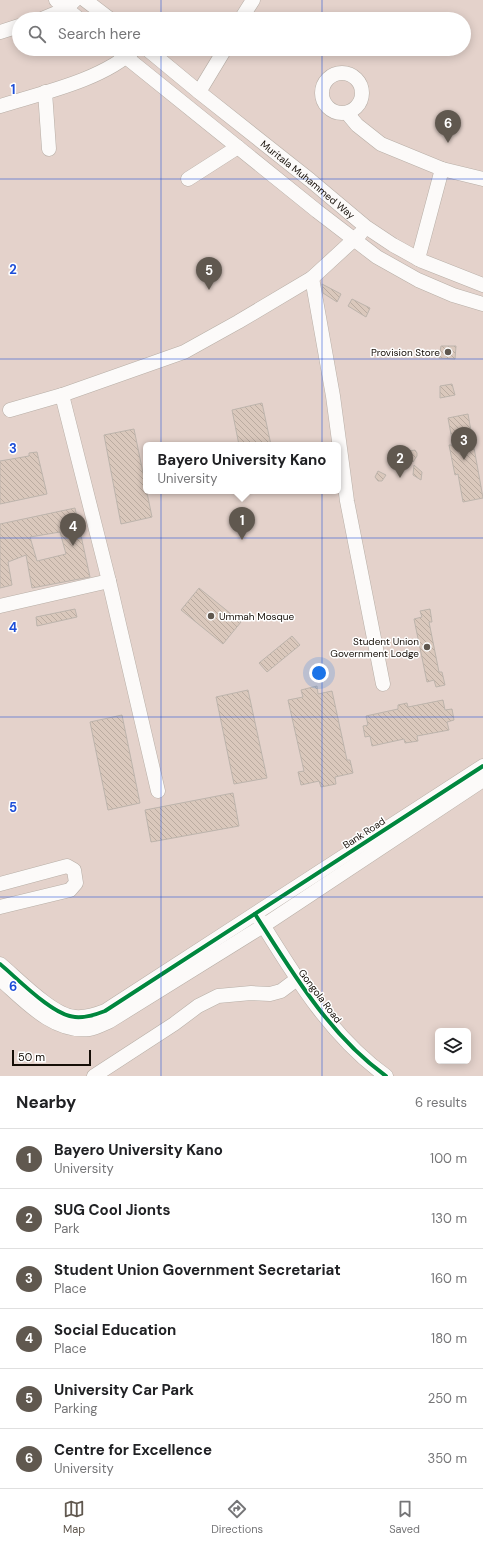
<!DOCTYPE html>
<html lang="en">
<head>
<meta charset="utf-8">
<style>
  :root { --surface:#fff; --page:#f2f2f2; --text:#202124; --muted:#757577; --line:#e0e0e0; --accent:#60584f }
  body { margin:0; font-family:"DM Sans",sans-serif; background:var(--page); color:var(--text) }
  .controls { position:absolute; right:12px; bottom:12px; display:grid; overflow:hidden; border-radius:6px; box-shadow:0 2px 10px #0003 }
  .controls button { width:36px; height:36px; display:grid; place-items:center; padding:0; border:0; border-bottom:1px solid var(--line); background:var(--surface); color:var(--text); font:20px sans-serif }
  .scale { position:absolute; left:12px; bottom:10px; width:79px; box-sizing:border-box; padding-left:4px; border:2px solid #150e07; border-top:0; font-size:11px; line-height:14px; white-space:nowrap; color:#150e07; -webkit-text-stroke:3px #fff; paint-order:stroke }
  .you { position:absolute; left:319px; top:673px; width:14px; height:14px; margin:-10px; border:3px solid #fff; border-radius:50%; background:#1a73e8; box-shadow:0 0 0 6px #1a73e833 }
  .badge { display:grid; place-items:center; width:26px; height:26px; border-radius:50%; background:var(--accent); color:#fff; font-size:13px; font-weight:700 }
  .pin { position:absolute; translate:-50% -33px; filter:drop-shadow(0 1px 2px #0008) }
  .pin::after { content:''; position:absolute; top:21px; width:14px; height:12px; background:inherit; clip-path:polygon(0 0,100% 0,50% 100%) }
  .popup { position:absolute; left:143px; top:442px; width:198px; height:52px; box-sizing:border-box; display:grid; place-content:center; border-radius:6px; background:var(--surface); filter:drop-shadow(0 1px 3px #0005); font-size:13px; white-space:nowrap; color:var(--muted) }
  .popup b { font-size:15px; color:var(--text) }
  .popup::after { content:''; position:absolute; left:50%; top:100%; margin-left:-8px; border:8px solid transparent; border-top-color:var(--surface) }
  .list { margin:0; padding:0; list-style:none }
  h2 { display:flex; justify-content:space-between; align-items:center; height:52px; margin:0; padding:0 16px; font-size:17px }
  h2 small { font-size:13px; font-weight:400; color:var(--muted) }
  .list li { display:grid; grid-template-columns:26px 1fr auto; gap:12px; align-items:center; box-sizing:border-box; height:60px; padding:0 16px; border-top:1px solid var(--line) }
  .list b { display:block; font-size:15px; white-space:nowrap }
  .list p { margin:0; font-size:13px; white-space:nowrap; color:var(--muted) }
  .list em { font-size:13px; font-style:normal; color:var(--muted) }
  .icon { flex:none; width:22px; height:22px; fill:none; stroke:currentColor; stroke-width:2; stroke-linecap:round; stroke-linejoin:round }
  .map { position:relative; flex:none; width:483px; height:1076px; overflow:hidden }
  .search { position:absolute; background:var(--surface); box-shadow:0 2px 10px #0003; left:12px; right:12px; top:12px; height:44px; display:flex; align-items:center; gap:10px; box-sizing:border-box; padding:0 14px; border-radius:22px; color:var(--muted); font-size:15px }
  .sheet { height:412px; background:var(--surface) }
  nav { display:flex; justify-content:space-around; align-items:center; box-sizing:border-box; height:56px; border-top:1px solid var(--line); background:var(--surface); font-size:11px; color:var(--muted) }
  nav a { display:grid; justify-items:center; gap:2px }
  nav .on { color:var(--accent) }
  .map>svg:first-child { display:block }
  .education { fill:#e4d2cb; fill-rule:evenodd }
  .building { fill:url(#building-back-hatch); stroke:#bdb4ac; fill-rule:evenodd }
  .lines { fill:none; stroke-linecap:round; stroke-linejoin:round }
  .minor-casing { stroke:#b7aea6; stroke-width:15 }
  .minor { stroke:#fcfaf9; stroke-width:14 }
  .cycleway-casing { stroke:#fff; stroke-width:6 }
  .cycleway { stroke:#00873e; stroke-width:4 }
  .grid { fill:none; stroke:#1d4ed8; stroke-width:1; stroke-opacity:0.55 }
  .poi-dot { fill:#60584f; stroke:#fff; stroke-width:1.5 }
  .labels { text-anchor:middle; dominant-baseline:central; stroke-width:3; stroke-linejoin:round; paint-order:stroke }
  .street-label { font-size:10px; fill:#150e07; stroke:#fff }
  .poi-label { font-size:10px; fill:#150e07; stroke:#fff; text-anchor:end }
  .grid-label { font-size:13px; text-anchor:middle; font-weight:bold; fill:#1d4ed8; stroke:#fff; stroke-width:3; stroke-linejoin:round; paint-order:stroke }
</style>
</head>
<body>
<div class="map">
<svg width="483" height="1076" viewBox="0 0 483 1076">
  <defs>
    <pattern id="building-back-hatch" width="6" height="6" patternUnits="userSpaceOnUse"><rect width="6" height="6" fill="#dac8bc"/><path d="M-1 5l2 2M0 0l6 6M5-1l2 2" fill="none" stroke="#baaba0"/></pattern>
  </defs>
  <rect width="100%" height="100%" fill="#ece1d6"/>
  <path class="education" d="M0,0H483V1076H0ZM19,19H464V49H19ZM146,445H338V491H146ZM438,1031H468V1061H438Z"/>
  <g class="building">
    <path d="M322,284L341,294L337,302L323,293Z"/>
    <path d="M352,299L370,308L366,317L348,306Z"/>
    <path d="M441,346H456L455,359L439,358Z"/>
    <path d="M452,384L455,395L440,398V386Z"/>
    <path d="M262,403L271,445H239L232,410Z"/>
    <path d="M468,414L483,498L463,502L458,474L455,475L449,445H453L448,418Z"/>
    <path d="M134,429L152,517L121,524L104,435Z"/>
    <path d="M415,450L417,453V456L413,462L408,455L409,451Z"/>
    <path d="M37,452L47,494L0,504V461L29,456V453Z"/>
    <path d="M414,465L422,472L421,480L413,475Z"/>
    <path d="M378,471L386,475L382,481H378L375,477Z"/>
    <path d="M75,508L90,577L32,588L26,555L8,562L12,585L0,588V524ZM60,532L66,554L37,561L30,537Z"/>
    <path d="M199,588L241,622L223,644L181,610Z"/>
    <path d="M75,609L77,617L37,626L36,617Z"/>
    <path d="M430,609L432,622H429L439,672H442L445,685L436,687L434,680L427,682L414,619L422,617L420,611Z"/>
    <path d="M292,636L300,645L267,672L259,663Z"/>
    <path d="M317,686L318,694L332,691L347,760H350L353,773L335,777L336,784L321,787L319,781L301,785L298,772L304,771L288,700L303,697L301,690Z"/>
    <path d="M248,690L267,778L234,784L216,697Z"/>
    <path d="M443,700L445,710L452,709L454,720L447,722L449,730L417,736L418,741L405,743L404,739L372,746L370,736L365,737L363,726L368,725L366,716L398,709V705L407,703L408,707Z"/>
    <path d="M122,715L140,803L108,810L90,722Z"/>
    <path d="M233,793L239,826L151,842L145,810Z"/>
  </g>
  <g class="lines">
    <defs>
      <g id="minor">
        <path d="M56,0L79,19"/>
        <path d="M85,0L110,19"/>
        <path d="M42,19L66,9L75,0"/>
        <path d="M241,19L253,0"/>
        <path d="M0,32L19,26"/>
        <path d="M116,49L317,211L377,257L418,280L453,295L483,304"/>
        <path id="s1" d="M147,49L199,92L310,180L366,227L393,245L422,261L483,285"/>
        <circle cx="342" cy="93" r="20"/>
        <path d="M45,92L49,149"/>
        <path d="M199,92L225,49"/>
        <path d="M0,106C42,93 103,80 135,49"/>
        <path d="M347,113L357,125L381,144L442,169L483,179"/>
        <path d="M188,179L238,147"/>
        <path d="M418,259L442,169"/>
        <path d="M312,278L333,396L347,501L383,684"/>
        <path d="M62,395L109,581L158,791"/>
        <path d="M10,410L62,395L184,352L238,322L312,278L361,233"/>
        <path d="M0,606L109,581"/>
        <path d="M0,884L67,866L74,870L76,883L70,890L0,907"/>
        <path d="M258,917C294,975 330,1036 386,1076"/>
        <path d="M0,964C17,978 53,1016 75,1017C86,1018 95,1015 105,1011L483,766"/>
        <path d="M0,979C25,1001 53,1033 89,1029C96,1028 103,1024 110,1021L263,926L483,780"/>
        <path d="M94,1076L174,1024L198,1006L218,996L251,993L270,994L281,991L297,979"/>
      </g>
    </defs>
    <use href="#minor" class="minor-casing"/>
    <use href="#minor" class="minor"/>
    <defs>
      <g id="cycleway">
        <path d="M255,914C292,972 329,1035 386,1076"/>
        <path d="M0,964C17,978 53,1016 75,1017C86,1018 95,1015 105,1011L483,766"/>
      </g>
    </defs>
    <use href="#cycleway" class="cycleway-casing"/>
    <use href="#cycleway" class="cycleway"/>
  </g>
  <path class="grid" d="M161,0V19M322,0V19M161,49V1076M322,49V1076M0,179H483M0,359H483M0,538H483M0,717H483M0,897H483"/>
  <g class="poi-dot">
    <circle cx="448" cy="352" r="4"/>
    <circle cx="211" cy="616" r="4"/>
    <circle cx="427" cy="647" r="4"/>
  </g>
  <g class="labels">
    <g class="street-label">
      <text stroke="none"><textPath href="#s1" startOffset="207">Muritala Muhammed Way</textPath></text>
      <text transform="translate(364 833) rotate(-33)">Bank Road</text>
      <text transform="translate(320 996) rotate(53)">Gongola Road</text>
    </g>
    <g class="poi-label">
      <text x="440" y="352">Provision Store</text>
      <text x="219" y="616" text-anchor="start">Ummah Mosque</text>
      <text x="419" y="641">Student Union<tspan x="419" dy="12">Government Lodge</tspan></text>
    </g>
  </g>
  <g class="grid-label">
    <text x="13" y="94">1</text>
    <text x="13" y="274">2</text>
    <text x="13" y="453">3</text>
    <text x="13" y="632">4</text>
    <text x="13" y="812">5</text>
    <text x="13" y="991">6</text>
  </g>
</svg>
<div class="controls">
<button><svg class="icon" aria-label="layers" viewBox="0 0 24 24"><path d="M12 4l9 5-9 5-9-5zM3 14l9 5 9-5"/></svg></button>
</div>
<div class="scale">50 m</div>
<div class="you"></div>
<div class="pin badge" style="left:242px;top:540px">1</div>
<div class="popup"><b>Bayero University Kano</b>University</div>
<div class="pin badge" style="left:400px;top:478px">2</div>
<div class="pin badge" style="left:464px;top:460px">3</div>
<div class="pin badge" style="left:73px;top:546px">4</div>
<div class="pin badge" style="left:209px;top:290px">5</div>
<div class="pin badge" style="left:448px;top:143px">6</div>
<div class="search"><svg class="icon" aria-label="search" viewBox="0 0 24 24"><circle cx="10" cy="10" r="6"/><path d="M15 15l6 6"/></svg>Search here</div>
</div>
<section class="sheet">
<h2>Nearby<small>6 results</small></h2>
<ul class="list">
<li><span class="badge">1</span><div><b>Bayero University Kano</b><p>University</p></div><em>100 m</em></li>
<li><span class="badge">2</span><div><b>SUG Cool Jionts</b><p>Park</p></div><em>130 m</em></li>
<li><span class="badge">3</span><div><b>Student Union Government Secretariat</b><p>Place</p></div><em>160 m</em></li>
<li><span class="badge">4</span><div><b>Social Education</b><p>Place</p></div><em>180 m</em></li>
<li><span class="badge">5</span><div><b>University Car Park</b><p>Parking</p></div><em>250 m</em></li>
<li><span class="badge">6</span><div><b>Centre for Excellence</b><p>University</p></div><em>350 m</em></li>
</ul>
</section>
<nav>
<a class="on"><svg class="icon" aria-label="map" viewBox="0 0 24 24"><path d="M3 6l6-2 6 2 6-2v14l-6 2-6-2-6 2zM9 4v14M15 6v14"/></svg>Map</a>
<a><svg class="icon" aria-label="directions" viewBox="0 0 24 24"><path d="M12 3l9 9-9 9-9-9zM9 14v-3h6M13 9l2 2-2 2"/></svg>Directions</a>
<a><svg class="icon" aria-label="saved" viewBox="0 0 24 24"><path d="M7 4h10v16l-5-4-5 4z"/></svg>Saved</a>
</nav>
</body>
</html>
